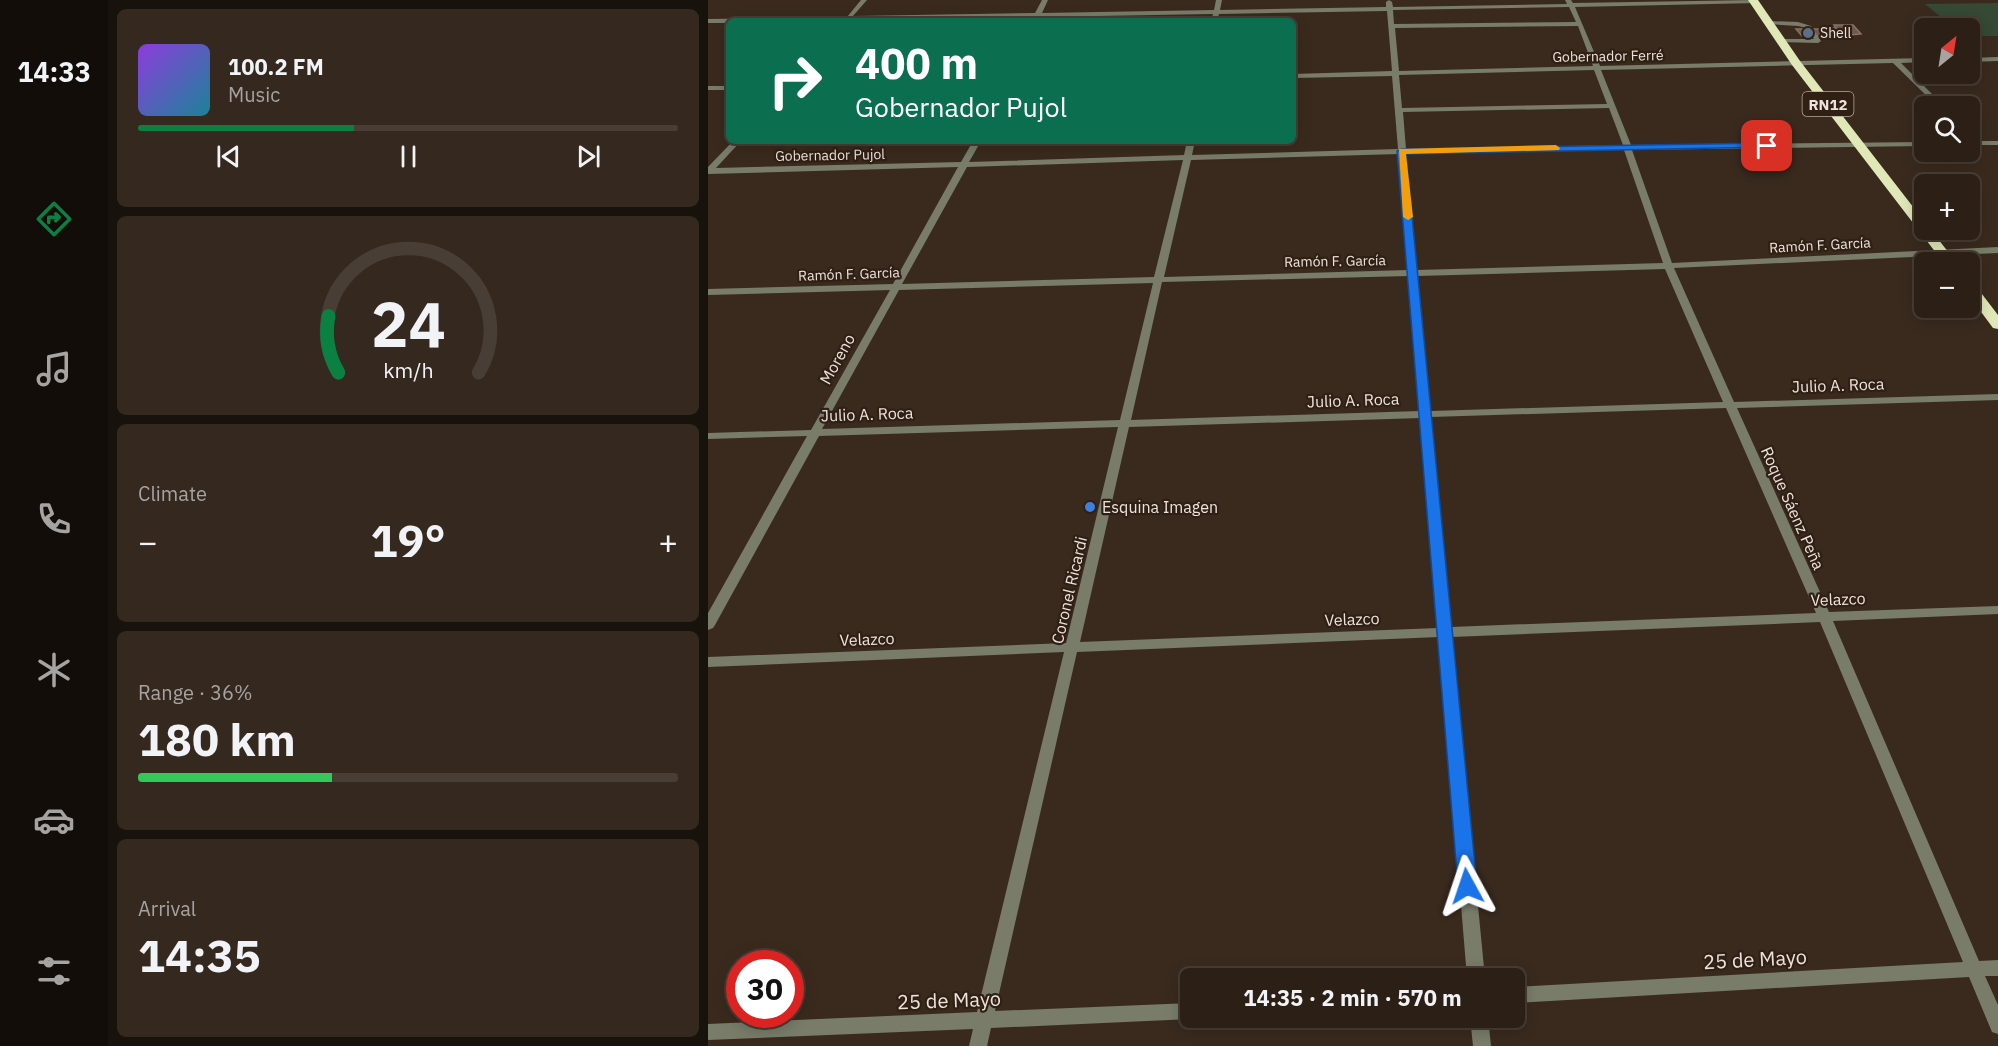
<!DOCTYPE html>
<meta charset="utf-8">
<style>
body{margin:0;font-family:"IBM Plex Sans",sans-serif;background:#34281f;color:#f1f3f6;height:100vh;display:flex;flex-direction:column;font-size:22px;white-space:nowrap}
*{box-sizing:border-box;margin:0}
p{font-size:20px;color:#a6a3a1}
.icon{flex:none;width:33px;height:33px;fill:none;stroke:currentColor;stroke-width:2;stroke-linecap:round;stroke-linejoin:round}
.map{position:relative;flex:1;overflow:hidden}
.sheet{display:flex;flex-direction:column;gap:9px;padding:9px;background:#18120c;width:600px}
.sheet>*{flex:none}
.hud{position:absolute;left:18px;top:18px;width:570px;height:126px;border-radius:9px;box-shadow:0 3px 15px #0003,0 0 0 2px #483e35;background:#0b6e4f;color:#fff;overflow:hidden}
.needle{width:39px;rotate:30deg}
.buttons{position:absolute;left:1206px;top:18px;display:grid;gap:12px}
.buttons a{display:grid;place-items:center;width:66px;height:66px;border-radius:9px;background:#2c2016;box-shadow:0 3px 15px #0003,0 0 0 2px #483e35;font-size:30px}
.speed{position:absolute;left:18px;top:950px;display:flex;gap:12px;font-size:30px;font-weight:700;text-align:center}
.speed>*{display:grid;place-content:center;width:78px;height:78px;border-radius:50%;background:#2c2016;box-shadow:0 3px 15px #0003,0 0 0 2px #483e35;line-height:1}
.speed .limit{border:9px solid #d22;background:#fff;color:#111}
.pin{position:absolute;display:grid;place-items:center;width:51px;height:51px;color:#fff;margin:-26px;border-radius:12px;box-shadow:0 3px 9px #0006}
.me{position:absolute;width:66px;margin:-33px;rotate:355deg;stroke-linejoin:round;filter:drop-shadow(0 0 4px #0008)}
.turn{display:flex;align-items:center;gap:21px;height:126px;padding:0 30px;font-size:27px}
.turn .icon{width:78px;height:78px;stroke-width:2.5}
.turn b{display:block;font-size:42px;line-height:51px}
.big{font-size:45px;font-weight:700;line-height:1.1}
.sheet .tile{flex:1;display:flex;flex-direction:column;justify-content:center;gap:9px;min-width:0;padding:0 21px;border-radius:9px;background:#34281f}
.sheet .dial{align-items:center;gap:0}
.dial svg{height:156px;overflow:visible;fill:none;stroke:#483e35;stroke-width:7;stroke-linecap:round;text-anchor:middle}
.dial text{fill:#f1f3f6;stroke:none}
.song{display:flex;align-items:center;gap:18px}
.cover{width:72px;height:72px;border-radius:9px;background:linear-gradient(135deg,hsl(270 70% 55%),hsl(190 70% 35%))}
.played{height:6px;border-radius:3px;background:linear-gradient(90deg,#0b8043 40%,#483e35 40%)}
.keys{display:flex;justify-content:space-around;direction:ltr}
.heat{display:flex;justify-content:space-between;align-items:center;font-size:33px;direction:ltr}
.charge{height:9px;border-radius:4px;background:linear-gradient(90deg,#34c759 36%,#483e35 0)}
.trip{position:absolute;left:472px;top:968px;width:345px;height:60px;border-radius:9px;background:#2c2016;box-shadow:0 3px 15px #0003,0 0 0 2px #483e35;font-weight:700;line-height:60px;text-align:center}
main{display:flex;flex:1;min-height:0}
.tabs{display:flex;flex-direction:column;width:108px;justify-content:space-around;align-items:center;background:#120d09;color:#a6a3a1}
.tabs .icon{width:42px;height:42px}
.tabs .on{color:#0b8043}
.tabs b{font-size:27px;color:#f1f3f6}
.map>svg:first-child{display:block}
</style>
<main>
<nav class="tabs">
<b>14:33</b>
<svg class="icon on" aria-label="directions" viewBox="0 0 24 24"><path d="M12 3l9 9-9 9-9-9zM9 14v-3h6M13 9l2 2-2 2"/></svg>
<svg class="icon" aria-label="music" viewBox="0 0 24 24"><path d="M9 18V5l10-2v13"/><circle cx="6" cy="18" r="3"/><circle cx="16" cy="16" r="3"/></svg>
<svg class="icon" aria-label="phone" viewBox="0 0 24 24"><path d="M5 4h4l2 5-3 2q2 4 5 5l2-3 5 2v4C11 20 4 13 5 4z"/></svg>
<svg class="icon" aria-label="climate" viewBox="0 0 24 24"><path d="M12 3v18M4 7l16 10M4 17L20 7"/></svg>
<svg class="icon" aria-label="car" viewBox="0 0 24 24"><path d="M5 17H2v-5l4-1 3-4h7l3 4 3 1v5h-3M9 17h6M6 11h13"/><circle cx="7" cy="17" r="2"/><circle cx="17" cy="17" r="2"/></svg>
<svg class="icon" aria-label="filters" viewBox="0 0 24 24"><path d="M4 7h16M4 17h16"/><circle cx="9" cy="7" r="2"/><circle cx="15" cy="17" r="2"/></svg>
</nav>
<section class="sheet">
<div class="tile">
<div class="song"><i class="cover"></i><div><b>100.2 FM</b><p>Music</p></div></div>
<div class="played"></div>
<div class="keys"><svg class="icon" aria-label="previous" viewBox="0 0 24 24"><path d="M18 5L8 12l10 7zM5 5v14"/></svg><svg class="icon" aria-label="pause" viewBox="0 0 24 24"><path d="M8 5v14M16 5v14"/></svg><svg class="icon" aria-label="next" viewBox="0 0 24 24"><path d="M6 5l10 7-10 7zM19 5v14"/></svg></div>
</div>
<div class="tile dial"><svg viewBox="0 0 100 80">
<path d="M14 69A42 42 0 1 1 86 69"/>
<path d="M14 69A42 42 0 0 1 9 40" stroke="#0b8043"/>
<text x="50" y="56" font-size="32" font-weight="700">24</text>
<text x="50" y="72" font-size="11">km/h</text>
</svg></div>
<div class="tile"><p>Climate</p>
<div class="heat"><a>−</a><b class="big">19°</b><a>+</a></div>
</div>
<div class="tile"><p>Range · 36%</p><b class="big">180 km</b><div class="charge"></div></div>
<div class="tile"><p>Arrival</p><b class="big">14:35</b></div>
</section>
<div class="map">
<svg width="1290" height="1046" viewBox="0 0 1290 1046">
<rect width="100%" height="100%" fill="#3a2a1e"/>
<path fill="#354934" d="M1290,3V36H1262V28H1246L1217,4Z"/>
<g fill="#6e5b4e" stroke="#867365" stroke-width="1.5">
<path d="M1126,25H1145L1153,34L1130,36L1123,28H1128Z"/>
<path d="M1088,29H1124L1131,36H1094Z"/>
</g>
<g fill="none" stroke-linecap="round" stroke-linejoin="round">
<path fill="#787c69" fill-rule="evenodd" d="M1061,21L1090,22L1103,26L1113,41L1110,43L1071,42V40L1073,39H1106L1099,28L1090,26L1059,24V22Z"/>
<g fill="#787c69" fill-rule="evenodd">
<path d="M153,0H159L145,16L327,13L334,0H340L334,13L506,10L508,0H514L512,10L678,7V2L681,0L684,2L685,7L859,4L857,0H863L865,3L1047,0L1049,3L867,7L892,66L1216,58V62L1193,63L1236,106H1229L1185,63L893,70L923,145L1216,142V146L924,150L964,263L1290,247V253L966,268L1026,402L1290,394V400L1029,408L1121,612L1290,606V614L1125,621L1271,961L1290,960V976H1277L1290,1005V1034L1284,1032L1261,977L807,1003V987L1255,962L1112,622L744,637L777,978H759L731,637L369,652L287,1011L483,1003V1017H488L483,1019L283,1028L279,1046H261L265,1029L0,1040V1024L269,1012L356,652L0,667V657L358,643L410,427L111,436L7,625L5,628L0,630V613L99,436L0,439V433L103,430L182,290L0,295V289L185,284L250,167L0,174V167L25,141H33L8,168L253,162L265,141H273L261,162L476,155L479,141H487L484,155L690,149L684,76L585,78V74L684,71L679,11L511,14L509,21H503L505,14L332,17L329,21H325V17L142,21H21V23H0V19L139,17ZM861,7L868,22L686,24L685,10ZM870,26L885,66L691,71L687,28ZM886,70L899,104L694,108L691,75ZM901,108L915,145L698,149L695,112ZM916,150L955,263L709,270L698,153ZM691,154L700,270L456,277L483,160ZM475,160L446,277L194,284L259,167ZM957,269L1015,402L723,411L710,276ZM701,276L712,411L423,420L454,282ZM445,283L412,420L114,429L191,290ZM1018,408L1108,613L743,627L723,417ZM713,418L730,628L372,642L421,427Z"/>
<path d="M1290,57V61L1262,62V58Z"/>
<rect x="0" y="86" width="21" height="4"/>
<rect x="1262" y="141" width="28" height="4"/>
<path d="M762,1017H780L783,1046H765Z"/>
</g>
<g fill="#e1e8b8" fill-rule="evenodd">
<path d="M1040,0H1050L1092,61L1216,221V230H1223L1248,262H1235L1084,65Z"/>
<path d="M1262,284L1267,285L1290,315V329L1285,328L1262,297Z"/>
</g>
</g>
<path fill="#1a73e8" stroke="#114b97" stroke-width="1.5" d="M1059,143L1062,144V147L698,154L769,886L766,891L759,893L753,891L750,886L689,151L694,149Z"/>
<path fill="#f59e0b" d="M848,145L852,148L851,150L698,154L705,217L700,220L695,217L691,149Z"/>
<circle fill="#5c6f8a" stroke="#302014" stroke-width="2" cx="1100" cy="33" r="6"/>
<circle fill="#3f7fe0" stroke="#302014" stroke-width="2" cx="382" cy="507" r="6"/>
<g text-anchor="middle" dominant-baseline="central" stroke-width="4.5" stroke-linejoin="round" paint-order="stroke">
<g font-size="14" fill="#eee3db" stroke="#302014" text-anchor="start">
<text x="1112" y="33">Shell</text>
</g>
<g font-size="14" fill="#eee3db" stroke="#302014">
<text transform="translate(900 56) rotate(-1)">Gobernador Ferré</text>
<text transform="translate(122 155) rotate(-1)">Gobernador Pujol</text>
<text transform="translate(1112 245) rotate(-3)">Ramón F. García</text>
<text transform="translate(627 261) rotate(-1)">Ramón F. García</text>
<text transform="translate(141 274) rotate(-2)">Ramón F. García</text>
</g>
<rect fill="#302014" stroke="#b5a89f" stroke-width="1.5" x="1094.5" y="92" width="51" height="24" rx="4.5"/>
<g font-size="15" font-weight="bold" fill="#eee3db">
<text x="1120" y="104">RN12</text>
</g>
<g font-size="16" fill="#eee3db" stroke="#302014">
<text transform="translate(129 359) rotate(-61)">Moreno</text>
<text transform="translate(1130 385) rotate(-2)">Julio A. Roca</text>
<text transform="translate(645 400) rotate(-2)">Julio A. Roca</text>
<text transform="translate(159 414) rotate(-2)">Julio A. Roca</text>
<text transform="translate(1085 508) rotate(66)">Roque Sáenz Peña</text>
<text transform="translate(361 590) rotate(-77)">Coronel Ricardi</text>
<text transform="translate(1130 599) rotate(-2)">Velazco</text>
<text transform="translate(644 619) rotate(-2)">Velazco</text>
<text transform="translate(159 639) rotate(-2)">Velazco</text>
</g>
<g font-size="16" fill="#eee3db" stroke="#302014" text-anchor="start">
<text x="394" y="507">Esquina Imagen</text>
</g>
<g font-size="20" fill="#eee3db" stroke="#302014">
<text transform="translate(1047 959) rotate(-3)">25 de Mayo</text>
<text transform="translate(241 1000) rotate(-2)">25 de Mayo</text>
</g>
</g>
</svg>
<div class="buttons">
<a><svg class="needle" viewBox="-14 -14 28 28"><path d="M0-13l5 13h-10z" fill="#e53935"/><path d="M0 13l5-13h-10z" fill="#a6a3a1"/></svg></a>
<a><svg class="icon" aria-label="search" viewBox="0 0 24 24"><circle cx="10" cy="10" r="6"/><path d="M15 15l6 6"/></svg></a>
<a>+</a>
<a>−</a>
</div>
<div class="speed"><div class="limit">30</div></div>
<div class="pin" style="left:1059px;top:146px;background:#d93025"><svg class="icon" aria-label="arrive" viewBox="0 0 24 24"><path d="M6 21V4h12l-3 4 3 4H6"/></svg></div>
<svg class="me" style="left:759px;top:886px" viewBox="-20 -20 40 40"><path d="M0-17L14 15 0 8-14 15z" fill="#1a73e8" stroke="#fff" stroke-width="4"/></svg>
<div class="trip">14:35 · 2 min · 570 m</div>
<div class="hud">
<div class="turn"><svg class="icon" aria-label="right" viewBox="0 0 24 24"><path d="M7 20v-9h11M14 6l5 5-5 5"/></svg><div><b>400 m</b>Gobernador Pujol</div></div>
</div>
</div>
</main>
